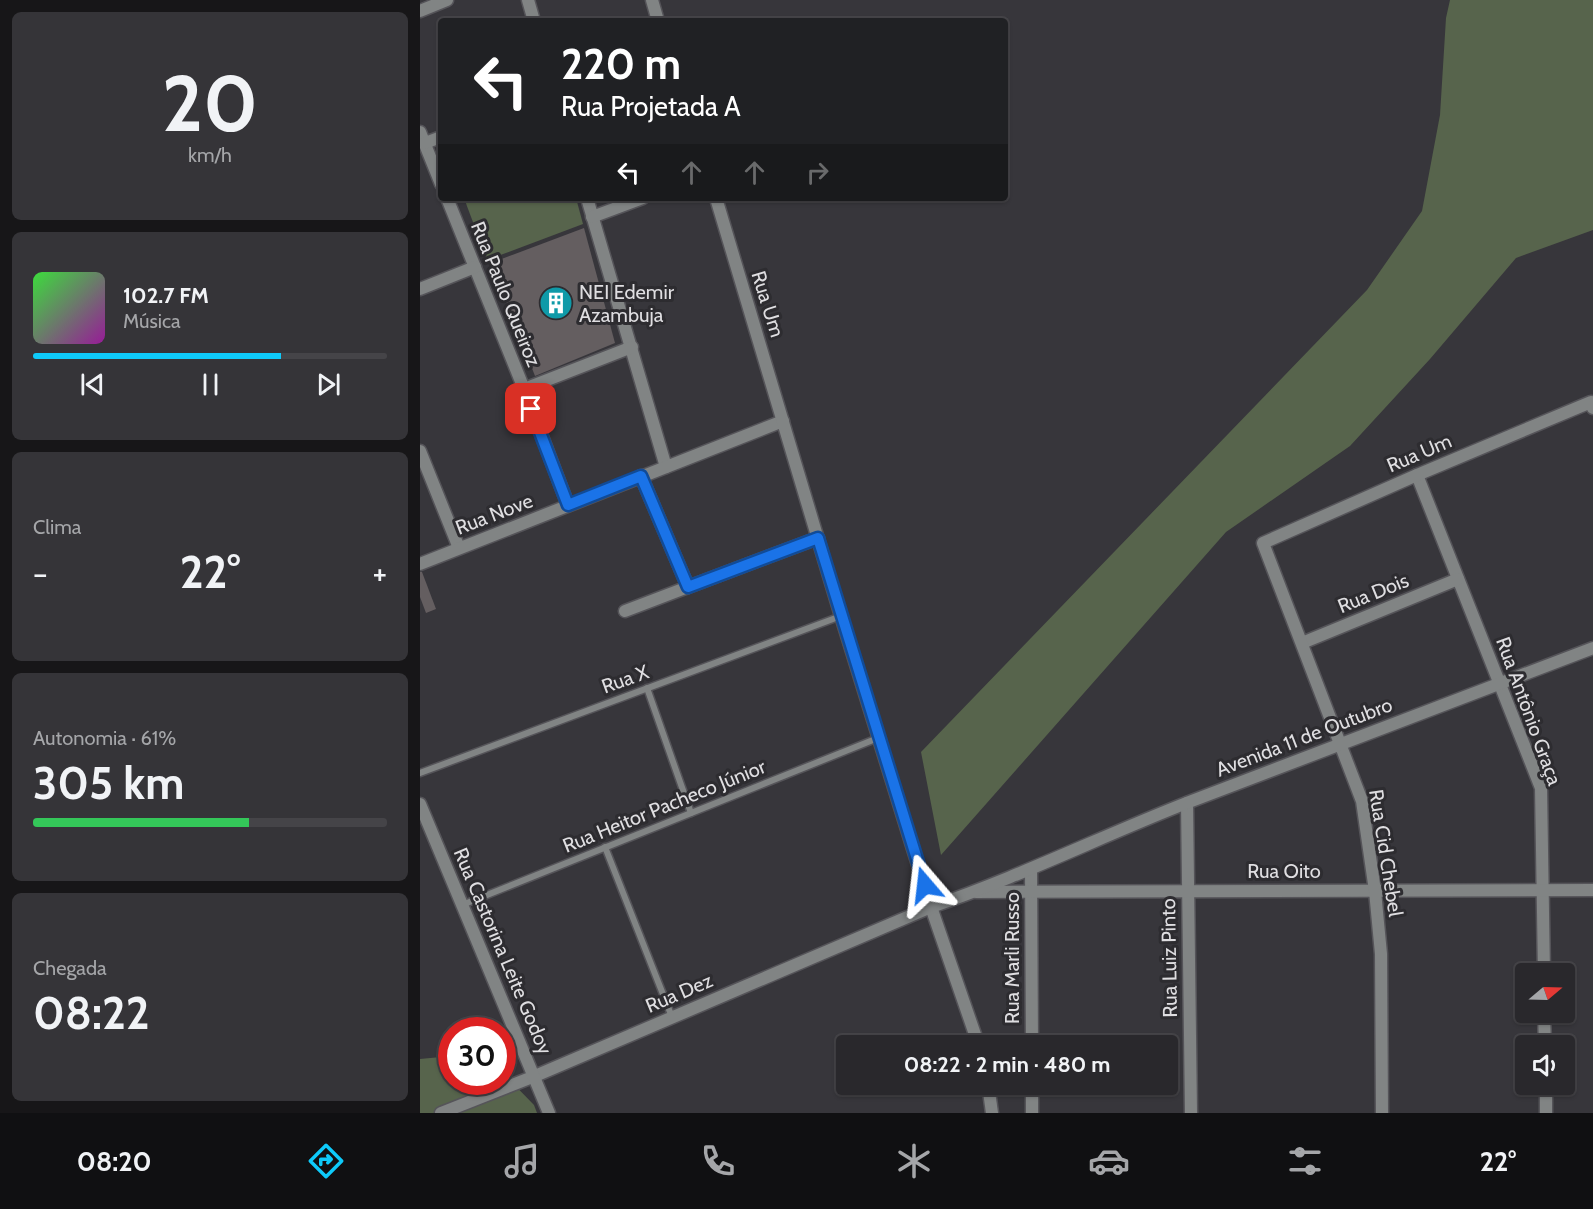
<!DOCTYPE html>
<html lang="pt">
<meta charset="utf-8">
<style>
body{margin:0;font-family:Cabin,sans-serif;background:#353438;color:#f1f3f6;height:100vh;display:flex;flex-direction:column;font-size:22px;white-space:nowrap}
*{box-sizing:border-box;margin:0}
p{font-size:20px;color:#a5a6a9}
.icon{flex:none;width:33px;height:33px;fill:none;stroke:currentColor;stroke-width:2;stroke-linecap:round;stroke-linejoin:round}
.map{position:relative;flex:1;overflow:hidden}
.panel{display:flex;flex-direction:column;gap:12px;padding:12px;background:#171618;width:420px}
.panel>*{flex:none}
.banner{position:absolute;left:18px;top:18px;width:570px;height:183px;border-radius:6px;box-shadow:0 2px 4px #0004,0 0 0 2px #454448;background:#202124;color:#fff;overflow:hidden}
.needle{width:39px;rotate:71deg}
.buttons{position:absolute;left:1095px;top:963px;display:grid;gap:12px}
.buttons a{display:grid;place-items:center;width:60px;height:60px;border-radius:6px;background:#29282c;box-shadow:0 2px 4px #0004,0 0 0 2px #454448;font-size:30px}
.speed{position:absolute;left:18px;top:1017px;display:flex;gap:12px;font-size:30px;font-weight:700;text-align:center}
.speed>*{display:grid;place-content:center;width:78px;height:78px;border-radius:50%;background:#29282c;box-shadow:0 2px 4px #0004,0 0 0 2px #454448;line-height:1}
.speed .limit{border:9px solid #d22;background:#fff;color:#111}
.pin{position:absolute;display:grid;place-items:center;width:51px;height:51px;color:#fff;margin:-26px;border-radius:12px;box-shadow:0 3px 9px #0006}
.me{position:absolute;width:66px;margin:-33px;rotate:343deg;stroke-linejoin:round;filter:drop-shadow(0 0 4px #0008)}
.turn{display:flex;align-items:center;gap:21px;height:126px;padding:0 24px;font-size:27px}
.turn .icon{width:78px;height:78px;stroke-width:2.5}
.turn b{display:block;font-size:42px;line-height:51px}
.lanes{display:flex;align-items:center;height:57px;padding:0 24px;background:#0003;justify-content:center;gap:30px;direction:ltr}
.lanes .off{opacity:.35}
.big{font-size:45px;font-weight:700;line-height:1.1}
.panel .card{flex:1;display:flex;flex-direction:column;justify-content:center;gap:9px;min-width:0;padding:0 21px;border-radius:9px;background:#353438}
.panel .dial{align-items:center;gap:0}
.dial b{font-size:78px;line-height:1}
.song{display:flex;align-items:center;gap:18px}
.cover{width:72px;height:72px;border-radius:9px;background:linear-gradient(135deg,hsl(120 70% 55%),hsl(300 70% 35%))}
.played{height:6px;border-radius:3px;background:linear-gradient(90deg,#0ecafa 70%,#454448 70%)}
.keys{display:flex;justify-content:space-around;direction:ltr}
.heat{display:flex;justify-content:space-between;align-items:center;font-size:33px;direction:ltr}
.charge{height:9px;border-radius:4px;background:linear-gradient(90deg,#34c759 61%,#454448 0)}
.trip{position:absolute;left:416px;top:1035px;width:342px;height:60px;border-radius:6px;background:#29282c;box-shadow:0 2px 4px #0004,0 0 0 2px #454448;font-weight:700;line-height:60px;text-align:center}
.menu{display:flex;height:96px;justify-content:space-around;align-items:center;background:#101012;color:#a5a6a9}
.menu .icon{width:42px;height:42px}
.menu .on{color:#0ecafa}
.menu b{font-size:27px;color:#f1f3f6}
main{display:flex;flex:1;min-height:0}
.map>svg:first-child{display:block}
</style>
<main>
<section class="panel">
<div class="card dial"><b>20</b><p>km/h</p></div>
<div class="card">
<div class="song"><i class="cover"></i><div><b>102.7 FM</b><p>Música</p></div></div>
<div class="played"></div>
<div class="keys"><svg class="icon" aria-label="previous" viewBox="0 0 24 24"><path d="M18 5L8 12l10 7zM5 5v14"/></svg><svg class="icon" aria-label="pause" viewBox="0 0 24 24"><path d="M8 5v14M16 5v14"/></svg><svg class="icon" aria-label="next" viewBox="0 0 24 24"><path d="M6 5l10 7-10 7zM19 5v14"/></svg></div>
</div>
<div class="card"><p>Clima</p>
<div class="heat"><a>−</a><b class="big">22°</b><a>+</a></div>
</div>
<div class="card"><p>Autonomia · 61%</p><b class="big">305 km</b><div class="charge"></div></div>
<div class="card"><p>Chegada</p><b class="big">08:22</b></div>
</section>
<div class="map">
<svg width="1173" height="1113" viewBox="0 0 1173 1113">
<rect width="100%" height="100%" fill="#37363b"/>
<g fill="#57644c">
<path d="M1030,0H1173V230L1096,258L1010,359L930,446L806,532L521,855L501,752L947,290L1002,211L1020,115L1026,18Z"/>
<path d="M44,198H156L163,224L67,260Z"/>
<path d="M31,1056L32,1082H82L83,1073L114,1105L117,1113H0V1059Z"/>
</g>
<g fill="#645e60">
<path d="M164,228L195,343L115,376L71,263Z"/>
<path d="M0,572H2L16,609L6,613L0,597Z"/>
</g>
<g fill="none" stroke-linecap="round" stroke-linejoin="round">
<g stroke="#555459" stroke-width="9">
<g id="service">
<path d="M227,688L271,813"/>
<path d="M0,773L421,616"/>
<path d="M185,847L252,1017"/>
<path d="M42,905L458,738"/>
</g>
</g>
<g stroke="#555459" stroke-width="15">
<g id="minor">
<path d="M108,0L114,21"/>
<path d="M232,0L238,21"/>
<path d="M0,11L27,0"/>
<path d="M0,132L21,184"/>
<path d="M5,143L21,137"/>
<path d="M27,198L104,389L148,505"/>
<path d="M167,198L246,467"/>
<path d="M172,217L223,198"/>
<path d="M0,289L55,267"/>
<path d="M104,389L212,347"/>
<path d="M0,451L39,548"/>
<path d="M997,475L1121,788L1124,974"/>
<path d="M221,476L268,587L398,538"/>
<path d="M0,564L363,421"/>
<path d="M205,611L268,587"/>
<path d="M882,643L1038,579"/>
<path d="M767,803L771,1113"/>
<path d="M611,869L612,1046"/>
<path d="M556,892L1173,890"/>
<path d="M1124,1012L1125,1046"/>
<path d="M612,1084V1113"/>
<path d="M1126,1084V1113"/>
<path d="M21,1113L115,1076L511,907L421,616L296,198"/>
<path d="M962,1113L961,954L955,891L942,801L843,543L997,475L1171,402L1173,408"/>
</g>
</g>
<g stroke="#555459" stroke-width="15">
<g id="tertiary">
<path d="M0,804L129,1113"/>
<path d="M559,1046L511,907C599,877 682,836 769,802C903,750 1038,699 1173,648"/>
<path d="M568,1084L572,1113"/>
</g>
</g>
<use href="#service" stroke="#818484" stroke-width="6"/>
<use href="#minor" stroke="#818484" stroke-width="12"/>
<use href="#tertiary" stroke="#818484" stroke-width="12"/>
</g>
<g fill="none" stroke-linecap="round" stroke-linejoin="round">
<g stroke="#114b97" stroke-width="15">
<path id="route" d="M111,409L148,505L221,476L268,587L398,538L505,885"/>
</g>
<use href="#route" stroke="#1a73e8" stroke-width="10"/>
</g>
<defs>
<g id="building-disc" transform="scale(1.725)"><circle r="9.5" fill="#0f9aa8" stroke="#2d2c30"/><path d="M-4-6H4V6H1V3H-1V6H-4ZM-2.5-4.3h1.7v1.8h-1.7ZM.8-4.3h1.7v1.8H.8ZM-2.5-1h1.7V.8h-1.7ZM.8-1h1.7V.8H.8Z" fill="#fff"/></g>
</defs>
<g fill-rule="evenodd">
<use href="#building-disc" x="136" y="303"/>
</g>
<g text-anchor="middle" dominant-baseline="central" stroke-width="6" stroke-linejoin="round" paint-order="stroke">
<g font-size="20" fill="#dfdee1" stroke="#2d2c30" text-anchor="start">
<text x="159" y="292">NEI Edemir<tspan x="159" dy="23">Azambuja</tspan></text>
</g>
<g font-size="20" fill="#dfdee1" stroke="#2d2c30">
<text transform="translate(86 294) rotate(68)">Rua Paulo Queiroz</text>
<text transform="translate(348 304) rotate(73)">Rua Um</text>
<text transform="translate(999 453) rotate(-23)">Rua Um</text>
<text transform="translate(74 514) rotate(-21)">Rua Nove</text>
<text transform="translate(953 593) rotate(-22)">Rua Dois</text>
<text transform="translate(205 679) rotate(-20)">Rua X</text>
<text transform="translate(1109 711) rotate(70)">Rua Antônio Graça</text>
<text transform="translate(884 737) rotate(-21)">Avenida 11 de Outubro</text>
<text transform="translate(244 806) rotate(-22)">Rua Heitor Pacheco Júnior</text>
<text transform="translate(966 853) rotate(81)">Rua Cid Chebel</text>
<text x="864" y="871">Rua Oito</text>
<text transform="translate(83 951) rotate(67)">Rua Castorina Leite Godoy</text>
<text transform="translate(592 958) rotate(-90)">Rua Marli Russo</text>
<text transform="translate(749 958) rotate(-91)">Rua Luiz Pinto</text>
<text transform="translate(259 993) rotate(-23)">Rua Dez</text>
</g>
</g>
</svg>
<div class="buttons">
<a><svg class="needle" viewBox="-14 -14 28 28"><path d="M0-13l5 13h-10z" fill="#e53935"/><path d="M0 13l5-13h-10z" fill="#a5a6a9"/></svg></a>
<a><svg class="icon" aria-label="sound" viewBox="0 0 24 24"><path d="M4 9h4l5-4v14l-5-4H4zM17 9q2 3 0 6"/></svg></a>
</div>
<div class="speed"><div class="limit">30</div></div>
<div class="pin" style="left:111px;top:409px;background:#d93025"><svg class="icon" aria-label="arrive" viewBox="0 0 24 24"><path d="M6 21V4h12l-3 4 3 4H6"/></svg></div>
<svg class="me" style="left:505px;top:885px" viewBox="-20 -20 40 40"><path d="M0-17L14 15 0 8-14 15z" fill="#1a73e8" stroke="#fff" stroke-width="4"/></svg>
<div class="trip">08:22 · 2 min · 480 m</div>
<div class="banner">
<div class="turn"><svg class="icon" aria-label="left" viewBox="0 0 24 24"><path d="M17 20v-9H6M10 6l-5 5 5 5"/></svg><div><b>220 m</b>Rua Projetada A</div></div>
<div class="lanes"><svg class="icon" aria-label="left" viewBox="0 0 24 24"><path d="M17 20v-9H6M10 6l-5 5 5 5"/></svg><svg class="icon off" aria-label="ahead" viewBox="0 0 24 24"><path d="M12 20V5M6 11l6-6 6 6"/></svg><svg class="icon off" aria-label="ahead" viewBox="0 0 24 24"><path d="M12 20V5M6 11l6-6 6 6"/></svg><svg class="icon off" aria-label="right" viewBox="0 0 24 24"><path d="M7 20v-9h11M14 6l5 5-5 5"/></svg></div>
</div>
</div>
</main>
<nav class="menu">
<b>08:20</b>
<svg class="icon on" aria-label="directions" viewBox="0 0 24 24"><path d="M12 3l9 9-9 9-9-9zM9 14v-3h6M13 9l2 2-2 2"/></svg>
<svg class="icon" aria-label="music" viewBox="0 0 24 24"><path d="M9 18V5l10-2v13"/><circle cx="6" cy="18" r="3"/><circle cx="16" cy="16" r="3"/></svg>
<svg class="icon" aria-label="phone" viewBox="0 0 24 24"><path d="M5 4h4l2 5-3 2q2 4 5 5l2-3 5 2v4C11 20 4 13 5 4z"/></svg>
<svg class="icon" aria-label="climate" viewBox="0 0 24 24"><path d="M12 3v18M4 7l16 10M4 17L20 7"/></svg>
<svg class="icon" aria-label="car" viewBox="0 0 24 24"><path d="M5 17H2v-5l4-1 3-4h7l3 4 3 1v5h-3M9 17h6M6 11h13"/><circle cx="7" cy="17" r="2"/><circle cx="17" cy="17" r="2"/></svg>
<svg class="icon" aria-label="filters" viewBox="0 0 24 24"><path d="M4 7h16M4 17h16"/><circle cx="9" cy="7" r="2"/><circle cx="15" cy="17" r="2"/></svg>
<b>22°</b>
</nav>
